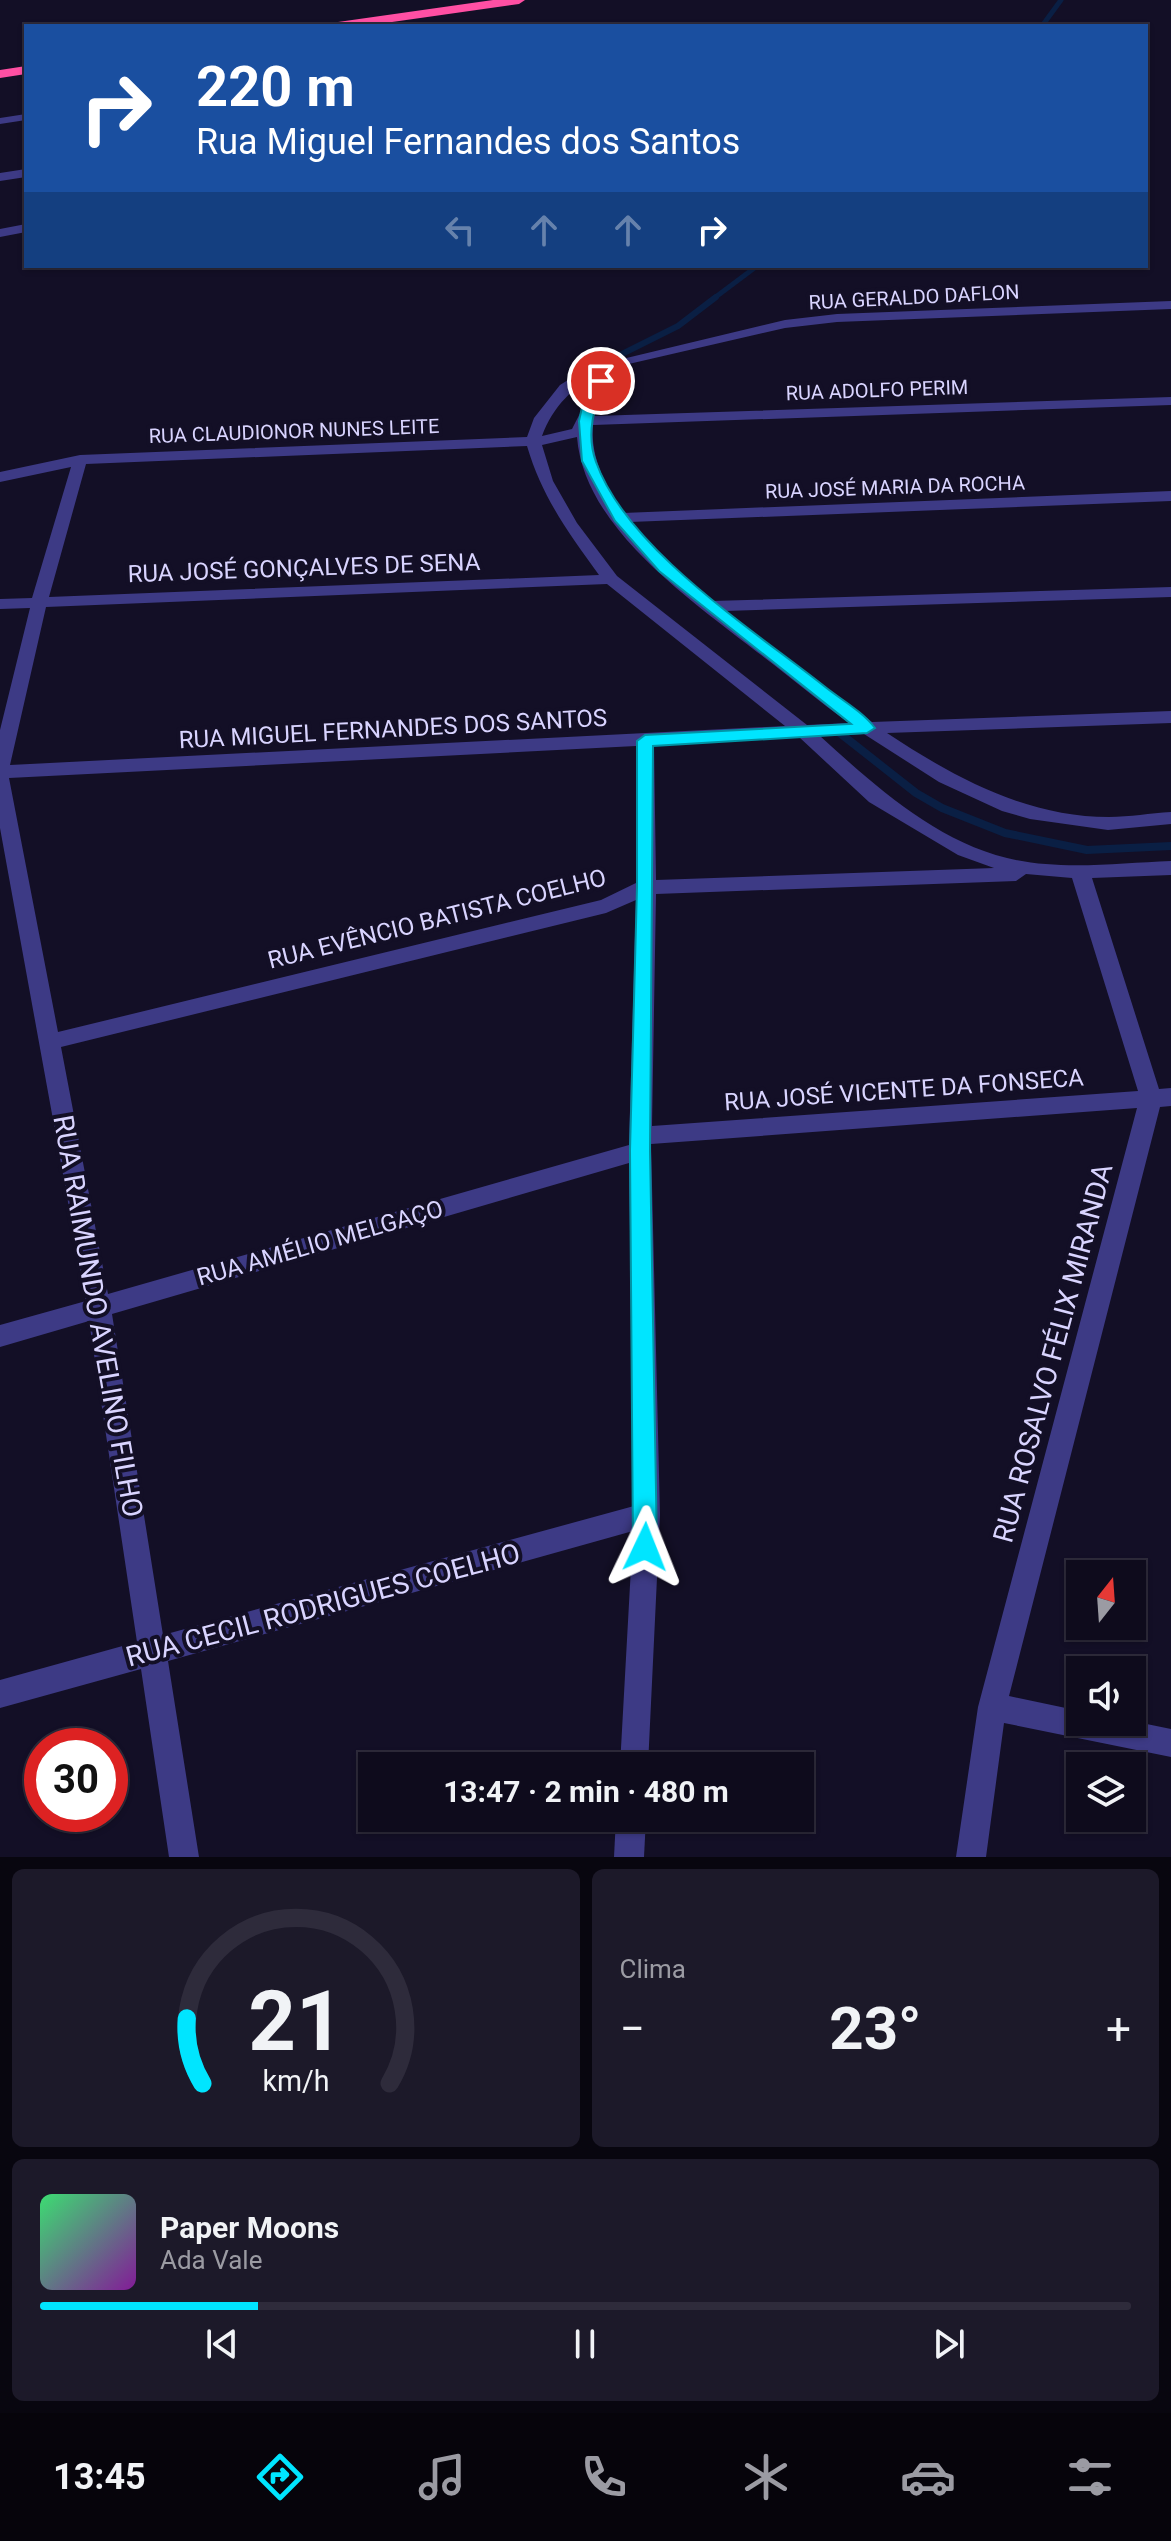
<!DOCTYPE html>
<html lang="pt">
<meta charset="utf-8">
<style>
body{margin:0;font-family:Roboto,sans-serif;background:#1c1929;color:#f1f3f6;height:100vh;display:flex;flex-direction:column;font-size:30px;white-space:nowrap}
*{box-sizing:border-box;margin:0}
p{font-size:26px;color:#9b9ba3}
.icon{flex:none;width:44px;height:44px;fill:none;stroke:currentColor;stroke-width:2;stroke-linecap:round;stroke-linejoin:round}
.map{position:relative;height:1857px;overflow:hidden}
.details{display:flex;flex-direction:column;gap:12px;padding:12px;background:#08060f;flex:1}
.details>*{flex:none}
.top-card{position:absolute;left:24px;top:24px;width:1124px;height:244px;border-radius:0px;box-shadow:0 2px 6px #0004,0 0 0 2px #2e2b3b;background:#1a4fa0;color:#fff;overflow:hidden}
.needle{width:52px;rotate:17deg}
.buttons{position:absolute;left:1066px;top:1560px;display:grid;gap:16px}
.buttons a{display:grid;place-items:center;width:80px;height:80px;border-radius:0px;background:#0e0b1c;box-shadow:0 2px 6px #0004,0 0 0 2px #2e2b3b;font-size:40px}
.speed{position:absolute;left:24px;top:1728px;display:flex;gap:16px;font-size:40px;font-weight:700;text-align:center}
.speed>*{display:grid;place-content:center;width:104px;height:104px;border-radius:50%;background:#0e0b1c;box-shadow:0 2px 6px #0004,0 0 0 2px #2e2b3b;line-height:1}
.speed .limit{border:12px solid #d22;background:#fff;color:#111}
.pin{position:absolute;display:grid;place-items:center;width:68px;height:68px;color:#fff;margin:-34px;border:4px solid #fff;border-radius:50%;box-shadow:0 2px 8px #0007}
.me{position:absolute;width:88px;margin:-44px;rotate:2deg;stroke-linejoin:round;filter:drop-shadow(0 0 6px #0008)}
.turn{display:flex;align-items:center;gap:28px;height:168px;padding:0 40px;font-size:36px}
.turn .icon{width:104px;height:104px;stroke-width:2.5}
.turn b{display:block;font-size:56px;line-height:68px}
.lanes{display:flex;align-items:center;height:76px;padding:0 40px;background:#0003;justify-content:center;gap:40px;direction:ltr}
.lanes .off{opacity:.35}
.big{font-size:60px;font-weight:700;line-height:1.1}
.details .widget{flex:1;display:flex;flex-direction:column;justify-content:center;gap:12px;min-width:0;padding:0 28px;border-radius:12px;background:#1c1929}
.details .dial{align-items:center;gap:0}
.dial svg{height:208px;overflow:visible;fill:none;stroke:#2e2b3b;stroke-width:7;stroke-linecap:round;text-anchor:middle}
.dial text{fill:#f1f3f6;stroke:none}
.song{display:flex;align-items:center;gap:24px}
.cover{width:96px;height:96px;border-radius:12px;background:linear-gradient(135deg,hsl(140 70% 55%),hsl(290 70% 35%))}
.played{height:8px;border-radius:4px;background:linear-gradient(90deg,#00e5ff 20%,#2e2b3b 20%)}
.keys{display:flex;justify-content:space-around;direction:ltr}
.heat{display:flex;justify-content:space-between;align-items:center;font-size:44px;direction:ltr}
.details .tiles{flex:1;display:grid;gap:12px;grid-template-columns:1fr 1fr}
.widget:last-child{grid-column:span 2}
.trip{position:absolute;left:358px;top:1752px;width:456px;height:80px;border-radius:0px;background:#0e0b1c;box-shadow:0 2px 6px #0004,0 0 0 2px #2e2b3b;font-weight:700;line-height:80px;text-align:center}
.menu{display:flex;height:128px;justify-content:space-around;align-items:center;background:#06040b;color:#9b9ba3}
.menu .icon{width:56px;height:56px}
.menu .current{color:#00e5ff}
.menu b{font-size:36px;color:#f1f3f6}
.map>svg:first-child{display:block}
</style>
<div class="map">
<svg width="1171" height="1857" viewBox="0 0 1171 1857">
<rect width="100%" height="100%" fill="#130f26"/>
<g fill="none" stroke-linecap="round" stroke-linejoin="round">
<g stroke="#0a1f44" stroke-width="5">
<path d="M1042,26L1061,0"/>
<path d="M713,299L757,266"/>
</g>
<path stroke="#0a1f44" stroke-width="6" d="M618,356L678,326L716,297"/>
<path stroke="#0a1f44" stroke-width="8" d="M836,730L916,793L942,808L1005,833L1087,850L1171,846"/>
<g fill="#3d3a85" fill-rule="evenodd">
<path d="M26,114V120L0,124V118Z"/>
<path d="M26,169V177L0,181V173Z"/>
<path d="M26,224V232L0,237V229Z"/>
<path d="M1171,301V309L837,322L785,328L620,366L600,398L594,416L1171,397V405L593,425C590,458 606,486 623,513L1171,491V501L630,522L670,565L713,601L1171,587V597L725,611L872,722L1171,711V723L887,733C955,778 1027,817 1109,817C1130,817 1150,813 1171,812V824L1108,830L1030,819L1002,811L939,782L864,734L820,736C874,785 934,840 1007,858C1059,871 1118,863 1171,861V875L1092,878L1159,1089L1171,1088V1106L1160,1107L1009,1696L1080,1711V1722L1132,1721L1171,1729V1757L1004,1723L986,1857H956L978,1707L1137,1108L651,1144L660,1515L648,1766H620L633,1531L168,1661L199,1857H169L141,1669L0,1708V1680L137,1642L89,1321L0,1347V1325L86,1301L0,828V730L30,608L0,609V599L32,598L71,467L0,482V472L80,455L527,437L534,418L560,385L589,367L785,320L837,314ZM601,372L572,429L542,436C553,406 573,387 601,372ZM577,437C584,528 691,600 757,652C788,675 817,700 849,723L807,725L617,576L577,523L553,481L542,445ZM527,446C542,497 568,532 599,575L49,597L86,464ZM607,584L785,726L10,765L46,607ZM799,737L869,802L958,855L994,868L656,880L654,745ZM636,746V883L601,900L58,1032L9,778ZM1026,874L1072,878L1138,1091L652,1126L656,894L1016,881ZM636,900L629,1145L108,1294L61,1047L606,913ZM629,1163L634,1506L163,1635L112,1314Z"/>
<path d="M616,1818H646L644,1857H614Z"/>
</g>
<g fill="#ff4fa3" fill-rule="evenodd">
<path d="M493,0H525L519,4L364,26H332L338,22Z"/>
<path d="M26,66V74L0,78V70Z"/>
</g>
</g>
<path fill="#00e5ff" stroke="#0095a6" stroke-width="2" d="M597,378L608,381C593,404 586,435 596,462C627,549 752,629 824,686C840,699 862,711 875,728L867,733L653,746L650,1151L657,1547L654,1555L645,1558L636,1555L633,1547L630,1151L637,887V741L645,735L851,724L659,571L615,521L582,461L579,421L584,398Z"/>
<g text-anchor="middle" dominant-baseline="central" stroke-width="8" stroke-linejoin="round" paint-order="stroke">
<g font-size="20" fill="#d9d4ff" stroke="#130f26">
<text transform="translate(914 297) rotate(-3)">RUA GERALDO DAFLON</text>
<text transform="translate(877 390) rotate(-2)">RUA ADOLFO PERIM</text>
<text transform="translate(294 431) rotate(-2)">RUA CLAUDIONOR NUNES LEITE</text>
<text transform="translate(895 487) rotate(-2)">RUA JOSÉ MARIA DA ROCHA</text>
</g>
<g font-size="24" fill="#d9d4ff" stroke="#130f26">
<text transform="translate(304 568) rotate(-2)">RUA JOSÉ GONÇALVES DE SENA</text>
<text transform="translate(393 729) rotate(-3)">RUA MIGUEL FERNANDES DOS SANTOS</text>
<text transform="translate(437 919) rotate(-14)">RUA EVÊNCIO BATISTA COELHO</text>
<text transform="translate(904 1090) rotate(-4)">RUA JOSÉ VICENTE DA FONSECA</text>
<text transform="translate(320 1243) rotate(-16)">RUA AMÉLIO MELGAÇO</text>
</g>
<g font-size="28" fill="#d9d4ff" stroke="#130f26">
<text transform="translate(98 1316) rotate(80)">RUA RAIMUNDO AVELINO FILHO</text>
<text transform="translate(1053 1353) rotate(-75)">RUA ROSALVO FÉLIX MIRANDA</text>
<text transform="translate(323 1605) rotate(-15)">RUA CECIL RODRIGUES COELHO</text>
</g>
</g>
</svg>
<div class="buttons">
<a><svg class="needle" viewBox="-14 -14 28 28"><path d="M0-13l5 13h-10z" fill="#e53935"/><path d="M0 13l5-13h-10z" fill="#9b9ba3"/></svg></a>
<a><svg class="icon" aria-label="sound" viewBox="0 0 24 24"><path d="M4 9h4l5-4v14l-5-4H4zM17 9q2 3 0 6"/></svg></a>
<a><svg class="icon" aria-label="layers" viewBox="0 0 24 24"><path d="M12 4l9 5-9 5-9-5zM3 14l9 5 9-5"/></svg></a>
</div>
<div class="speed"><div class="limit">30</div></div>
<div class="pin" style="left:601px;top:381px;background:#d93025"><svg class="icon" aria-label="arrive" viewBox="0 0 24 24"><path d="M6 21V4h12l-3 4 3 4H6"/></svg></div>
<svg class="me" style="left:645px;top:1547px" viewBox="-20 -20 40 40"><path d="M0-17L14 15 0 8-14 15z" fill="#00e5ff" stroke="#fff" stroke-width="4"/></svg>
<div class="trip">13:47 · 2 min · 480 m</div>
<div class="top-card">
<div class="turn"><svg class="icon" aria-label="right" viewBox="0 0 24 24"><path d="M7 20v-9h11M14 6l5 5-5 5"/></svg><div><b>220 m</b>Rua Miguel Fernandes dos Santos</div></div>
<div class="lanes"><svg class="icon off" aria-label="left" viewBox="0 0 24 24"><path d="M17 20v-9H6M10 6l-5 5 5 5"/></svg><svg class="icon off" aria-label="ahead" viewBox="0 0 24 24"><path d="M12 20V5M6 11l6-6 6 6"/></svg><svg class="icon off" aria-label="ahead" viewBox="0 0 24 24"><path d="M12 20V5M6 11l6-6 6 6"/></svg><svg class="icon" aria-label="right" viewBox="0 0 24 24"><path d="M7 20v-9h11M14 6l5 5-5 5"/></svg></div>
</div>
</div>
<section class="details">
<div class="tiles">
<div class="widget dial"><svg viewBox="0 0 100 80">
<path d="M14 69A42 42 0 1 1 86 69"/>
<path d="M14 69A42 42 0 0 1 8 44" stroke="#00e5ff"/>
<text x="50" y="56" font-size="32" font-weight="700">21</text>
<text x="50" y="72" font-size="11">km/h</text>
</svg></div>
<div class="widget"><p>Clima</p>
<div class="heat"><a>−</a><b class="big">23°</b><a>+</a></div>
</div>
<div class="widget">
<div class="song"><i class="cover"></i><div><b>Paper Moons</b><p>Ada Vale</p></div></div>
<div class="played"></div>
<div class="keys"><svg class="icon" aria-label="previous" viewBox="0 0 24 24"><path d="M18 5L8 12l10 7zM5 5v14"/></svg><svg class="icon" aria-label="pause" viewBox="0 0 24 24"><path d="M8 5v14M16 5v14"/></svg><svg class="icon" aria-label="next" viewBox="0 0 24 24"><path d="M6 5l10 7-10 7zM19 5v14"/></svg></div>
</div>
</div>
</section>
<nav class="menu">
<b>13:45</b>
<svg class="icon current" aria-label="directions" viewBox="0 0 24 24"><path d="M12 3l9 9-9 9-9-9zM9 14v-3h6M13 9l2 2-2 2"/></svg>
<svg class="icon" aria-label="music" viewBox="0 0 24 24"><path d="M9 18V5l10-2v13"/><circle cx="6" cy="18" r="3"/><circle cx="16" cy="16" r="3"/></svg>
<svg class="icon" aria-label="phone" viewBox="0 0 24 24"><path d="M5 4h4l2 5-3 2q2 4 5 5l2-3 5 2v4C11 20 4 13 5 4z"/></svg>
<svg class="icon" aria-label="climate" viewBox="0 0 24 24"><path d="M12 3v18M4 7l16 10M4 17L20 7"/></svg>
<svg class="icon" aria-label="car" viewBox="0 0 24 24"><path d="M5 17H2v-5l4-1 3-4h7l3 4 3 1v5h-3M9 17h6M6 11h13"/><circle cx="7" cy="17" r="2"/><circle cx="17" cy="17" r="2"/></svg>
<svg class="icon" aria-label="filters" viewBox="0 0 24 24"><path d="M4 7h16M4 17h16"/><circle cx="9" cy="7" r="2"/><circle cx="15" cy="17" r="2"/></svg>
</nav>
